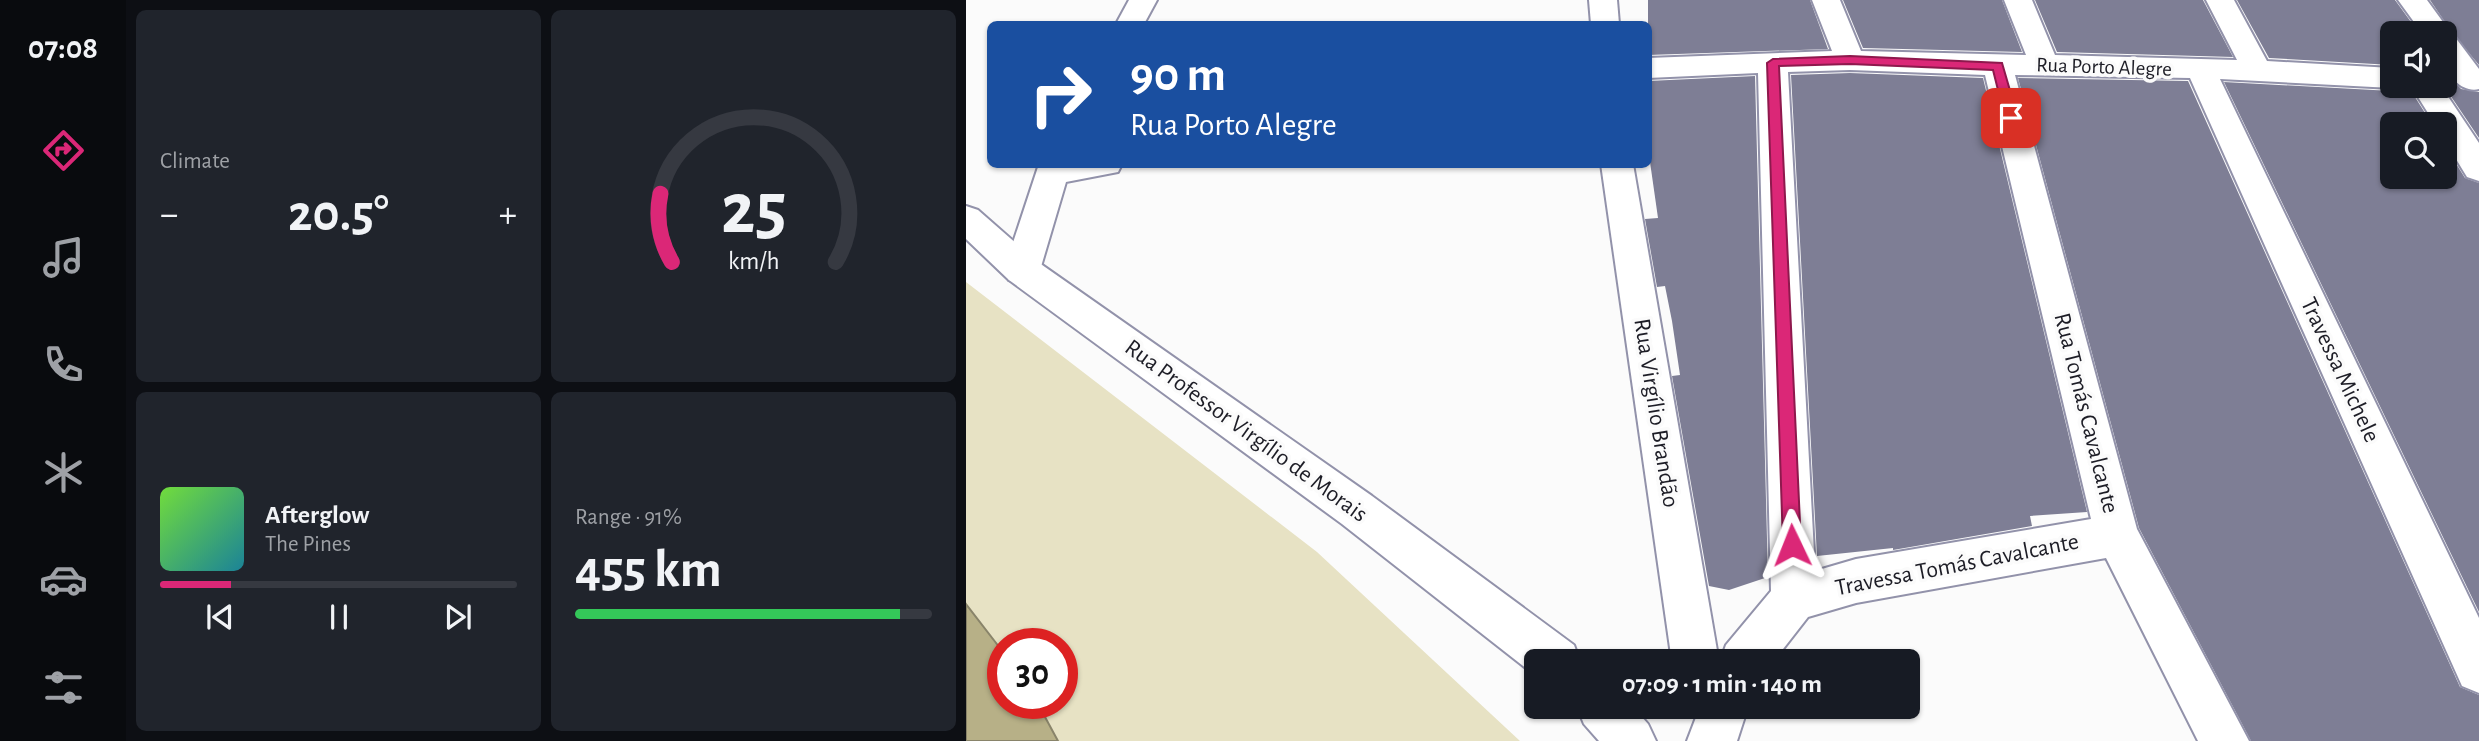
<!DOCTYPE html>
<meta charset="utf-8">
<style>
body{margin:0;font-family:"Alegreya Sans",sans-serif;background:#20242c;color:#f1f3f6;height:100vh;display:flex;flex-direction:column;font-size:26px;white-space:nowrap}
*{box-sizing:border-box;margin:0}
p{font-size:23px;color:#9ea1a6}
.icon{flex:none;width:38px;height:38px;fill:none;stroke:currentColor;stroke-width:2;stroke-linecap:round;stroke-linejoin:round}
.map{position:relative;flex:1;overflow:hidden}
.panel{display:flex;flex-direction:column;gap:10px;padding:10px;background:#0d0f14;width:840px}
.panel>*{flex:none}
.top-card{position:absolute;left:21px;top:21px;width:665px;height:147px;border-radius:10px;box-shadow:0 2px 5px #0004;background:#1a4fa0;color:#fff;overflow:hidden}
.buttons{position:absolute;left:1414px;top:21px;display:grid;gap:14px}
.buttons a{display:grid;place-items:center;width:77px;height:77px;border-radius:10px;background:#171b24;box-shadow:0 2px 5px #0004;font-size:35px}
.speed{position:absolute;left:21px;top:628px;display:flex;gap:14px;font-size:35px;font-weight:700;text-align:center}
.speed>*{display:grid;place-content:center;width:91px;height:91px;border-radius:50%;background:#171b24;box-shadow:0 2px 5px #0004;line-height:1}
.speed .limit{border:10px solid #d22;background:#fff;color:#111}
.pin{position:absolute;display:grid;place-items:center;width:60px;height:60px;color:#fff;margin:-30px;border-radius:14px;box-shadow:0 4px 10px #0006}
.me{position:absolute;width:77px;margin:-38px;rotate:358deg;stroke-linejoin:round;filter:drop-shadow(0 0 5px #0008)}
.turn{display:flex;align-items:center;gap:24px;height:147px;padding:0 28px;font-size:32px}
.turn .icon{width:91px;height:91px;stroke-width:2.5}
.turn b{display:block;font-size:49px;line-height:60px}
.big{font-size:52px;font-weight:700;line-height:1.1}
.panel .widget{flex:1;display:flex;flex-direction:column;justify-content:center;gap:10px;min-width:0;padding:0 24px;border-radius:10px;background:#20242c}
.panel .dial{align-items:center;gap:0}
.dial svg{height:182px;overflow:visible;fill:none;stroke:#363941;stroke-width:7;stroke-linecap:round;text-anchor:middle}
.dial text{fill:#f1f3f6;stroke:none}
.song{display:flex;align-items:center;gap:21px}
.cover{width:84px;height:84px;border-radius:10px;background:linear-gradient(135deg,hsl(100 70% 55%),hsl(190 70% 35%))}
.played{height:7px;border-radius:4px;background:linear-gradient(90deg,#db2777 20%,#363941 20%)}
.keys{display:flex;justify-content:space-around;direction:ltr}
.heat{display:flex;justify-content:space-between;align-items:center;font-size:38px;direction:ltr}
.charge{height:10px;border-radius:5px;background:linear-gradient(90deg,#34c759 91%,#363941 0)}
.panel .tiles{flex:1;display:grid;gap:10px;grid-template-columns:repeat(2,1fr)}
.trip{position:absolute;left:558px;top:649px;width:396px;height:70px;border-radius:10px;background:#171b24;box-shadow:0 2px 5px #0004;font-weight:700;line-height:70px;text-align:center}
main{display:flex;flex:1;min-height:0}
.tabs{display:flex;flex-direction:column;width:126px;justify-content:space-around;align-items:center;background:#090b0e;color:#9ea1a6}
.tabs .icon{width:49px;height:49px}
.tabs .current{color:#db2777}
.tabs b{font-size:32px;color:#f1f3f6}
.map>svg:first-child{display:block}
</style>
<main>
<nav class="tabs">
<b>07:08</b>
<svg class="icon current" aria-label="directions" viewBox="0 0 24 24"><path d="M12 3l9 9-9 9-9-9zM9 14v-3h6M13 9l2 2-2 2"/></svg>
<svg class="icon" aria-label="music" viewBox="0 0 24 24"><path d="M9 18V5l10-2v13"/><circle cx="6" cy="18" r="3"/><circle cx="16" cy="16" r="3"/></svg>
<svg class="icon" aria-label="phone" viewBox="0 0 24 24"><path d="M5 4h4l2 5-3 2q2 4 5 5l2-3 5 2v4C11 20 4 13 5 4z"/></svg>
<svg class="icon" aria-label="climate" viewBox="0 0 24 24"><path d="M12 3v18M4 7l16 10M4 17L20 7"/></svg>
<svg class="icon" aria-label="car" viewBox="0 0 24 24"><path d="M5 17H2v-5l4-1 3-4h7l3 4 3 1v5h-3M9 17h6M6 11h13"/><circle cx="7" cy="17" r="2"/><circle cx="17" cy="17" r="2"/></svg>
<svg class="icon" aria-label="filters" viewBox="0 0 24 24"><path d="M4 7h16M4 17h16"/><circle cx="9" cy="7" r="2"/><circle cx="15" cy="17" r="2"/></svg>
</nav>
<section class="panel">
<div class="tiles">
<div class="widget"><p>Climate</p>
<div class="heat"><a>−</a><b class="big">20.5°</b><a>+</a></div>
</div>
<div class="widget dial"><svg viewBox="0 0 100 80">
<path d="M14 69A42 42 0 1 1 86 69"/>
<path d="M14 69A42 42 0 0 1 9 39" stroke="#db2777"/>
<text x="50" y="56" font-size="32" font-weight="700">25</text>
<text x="50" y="72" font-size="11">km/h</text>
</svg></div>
<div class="widget">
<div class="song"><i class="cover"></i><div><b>Afterglow</b><p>The Pines</p></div></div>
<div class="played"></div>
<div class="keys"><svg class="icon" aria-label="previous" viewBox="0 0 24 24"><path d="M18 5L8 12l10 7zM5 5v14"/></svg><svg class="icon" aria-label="pause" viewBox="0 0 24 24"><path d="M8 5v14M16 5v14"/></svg><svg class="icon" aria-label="next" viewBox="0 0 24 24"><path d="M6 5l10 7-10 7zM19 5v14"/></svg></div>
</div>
<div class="widget"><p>Range · 91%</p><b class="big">455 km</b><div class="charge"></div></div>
</div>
</section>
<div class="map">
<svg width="1513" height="741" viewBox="0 0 1513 741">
<rect width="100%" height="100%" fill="#fbfbfb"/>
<path fill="#e7e2c4" d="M0,282L351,552L554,741H92L72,704H96V644H37V652L0,604Z"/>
<path fill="#b7b087" stroke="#89846a" stroke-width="2" d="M0,604L37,652V704H72L92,741H0Z"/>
<g fill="#7e7e95">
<path d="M682,0H844L862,49L682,55Z"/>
<path d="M877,0H1036L1056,52L897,48Z"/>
<path d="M1069,0H1237L1267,57L1091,52Z"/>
<path d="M1271,0H1429L1453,33H1426V65L1303,58Z"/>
<path d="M1464,0H1513V65L1487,34Z"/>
<path d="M1479,71L1495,89L1513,92V138L1478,86Z"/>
<path d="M884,73L1017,78L1121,512L1064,516L1066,526L927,550V548L851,556L825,75Z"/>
<path d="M789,76L802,577L763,590L743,586L706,376L714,375L706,321L699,286L691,287L679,219L692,218L682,148V81Z"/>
<path d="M1052,78L1222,81L1494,687L1513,695V741H1285L1173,528Z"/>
<path d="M1258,82L1426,91L1442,86L1466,124H1426V177H1479V146L1499,178L1513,183V612Z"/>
</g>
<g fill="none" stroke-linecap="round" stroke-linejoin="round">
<g stroke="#9292aa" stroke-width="4">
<g id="street">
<path d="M163,0H191L178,24H150Z"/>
<path d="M623,0H651L653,24H625Z"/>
<path d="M846,0H874L895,51L1060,55L1038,0H1066L1089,55L1271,60L1240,0H1268L1301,61L1426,68V86H1434L1426,88L1254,79L1513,618V693L1496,686L1224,78L1049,75L1171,529L1283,741H1232L1140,558L890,603L842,617L807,662H754L760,645L805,591L792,73L682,78V58L866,51ZM884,70L1019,75L1125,519L890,559L849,571L822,72Z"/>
<path d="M1432,0H1461L1485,33L1483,36L1489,37L1513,69V89C1498,93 1482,78 1479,63C1477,55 1479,42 1479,33H1456Z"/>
<path d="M1445,86H1475L1513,143V181L1501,177L1479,141V124H1469Z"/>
<path d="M73,164H156L152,172L100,182L74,270L69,280L56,284L43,280L38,270Z"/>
<path d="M635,164H667L753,662H706Z"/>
<path d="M734,707H782L771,741H721Z"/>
</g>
</g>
<g stroke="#9292aa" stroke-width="4">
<g id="secondary">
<path d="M0,206L12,210L69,260L406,496L608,645L614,662H570V676L376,524L43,280L0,239Z"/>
<path d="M611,707H667L682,724L690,741H633L618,724Z"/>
</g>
</g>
<use href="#street" fill="#fff" fill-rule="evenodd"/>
<use href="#secondary" fill="#fff" fill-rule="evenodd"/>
</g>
<path fill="#db2777" stroke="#8e194d" stroke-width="2" d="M884,56L1036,63L1052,118L1045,123L1039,118L1027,70L884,64L813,66L835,545L832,552L826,554L819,552L817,545L801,63L807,59Z"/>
<g text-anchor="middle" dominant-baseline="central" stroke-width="7" stroke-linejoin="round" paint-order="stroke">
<g font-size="21" fill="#1d1d26" stroke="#fbfbfb">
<text transform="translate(1138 67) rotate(2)">Rua Porto Alegre</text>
</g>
<g font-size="24" fill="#1d1d26" stroke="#fbfbfb">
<text transform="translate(1374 370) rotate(65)">Travessa Michele</text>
<text transform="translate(690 413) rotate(81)">Rua Virgílio Brandão</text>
<text transform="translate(1120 413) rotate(76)">Rua Tomás Cavalcante</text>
<text transform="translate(280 431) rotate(36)">Rua Professor Virgílio de Morais</text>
<text transform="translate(991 565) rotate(-11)">Travessa Tomás Cavalcante</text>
</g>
</g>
</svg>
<div class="buttons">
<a><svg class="icon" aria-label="sound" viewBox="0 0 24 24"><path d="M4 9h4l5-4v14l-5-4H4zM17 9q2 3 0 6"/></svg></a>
<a><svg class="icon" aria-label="search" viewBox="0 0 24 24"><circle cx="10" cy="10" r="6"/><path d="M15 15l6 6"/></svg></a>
</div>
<div class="speed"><div class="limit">30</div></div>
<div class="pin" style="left:1045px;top:118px;background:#d93025"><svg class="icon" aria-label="arrive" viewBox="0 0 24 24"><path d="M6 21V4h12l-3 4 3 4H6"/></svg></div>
<svg class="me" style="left:826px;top:545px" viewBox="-20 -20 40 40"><path d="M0-17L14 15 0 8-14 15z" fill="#db2777" stroke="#fff" stroke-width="4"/></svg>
<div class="trip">07:09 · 1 min · 140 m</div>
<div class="top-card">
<div class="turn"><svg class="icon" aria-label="right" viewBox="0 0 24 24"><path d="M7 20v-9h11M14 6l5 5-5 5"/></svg><div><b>90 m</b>Rua Porto Alegre</div></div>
</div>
</div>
</main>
